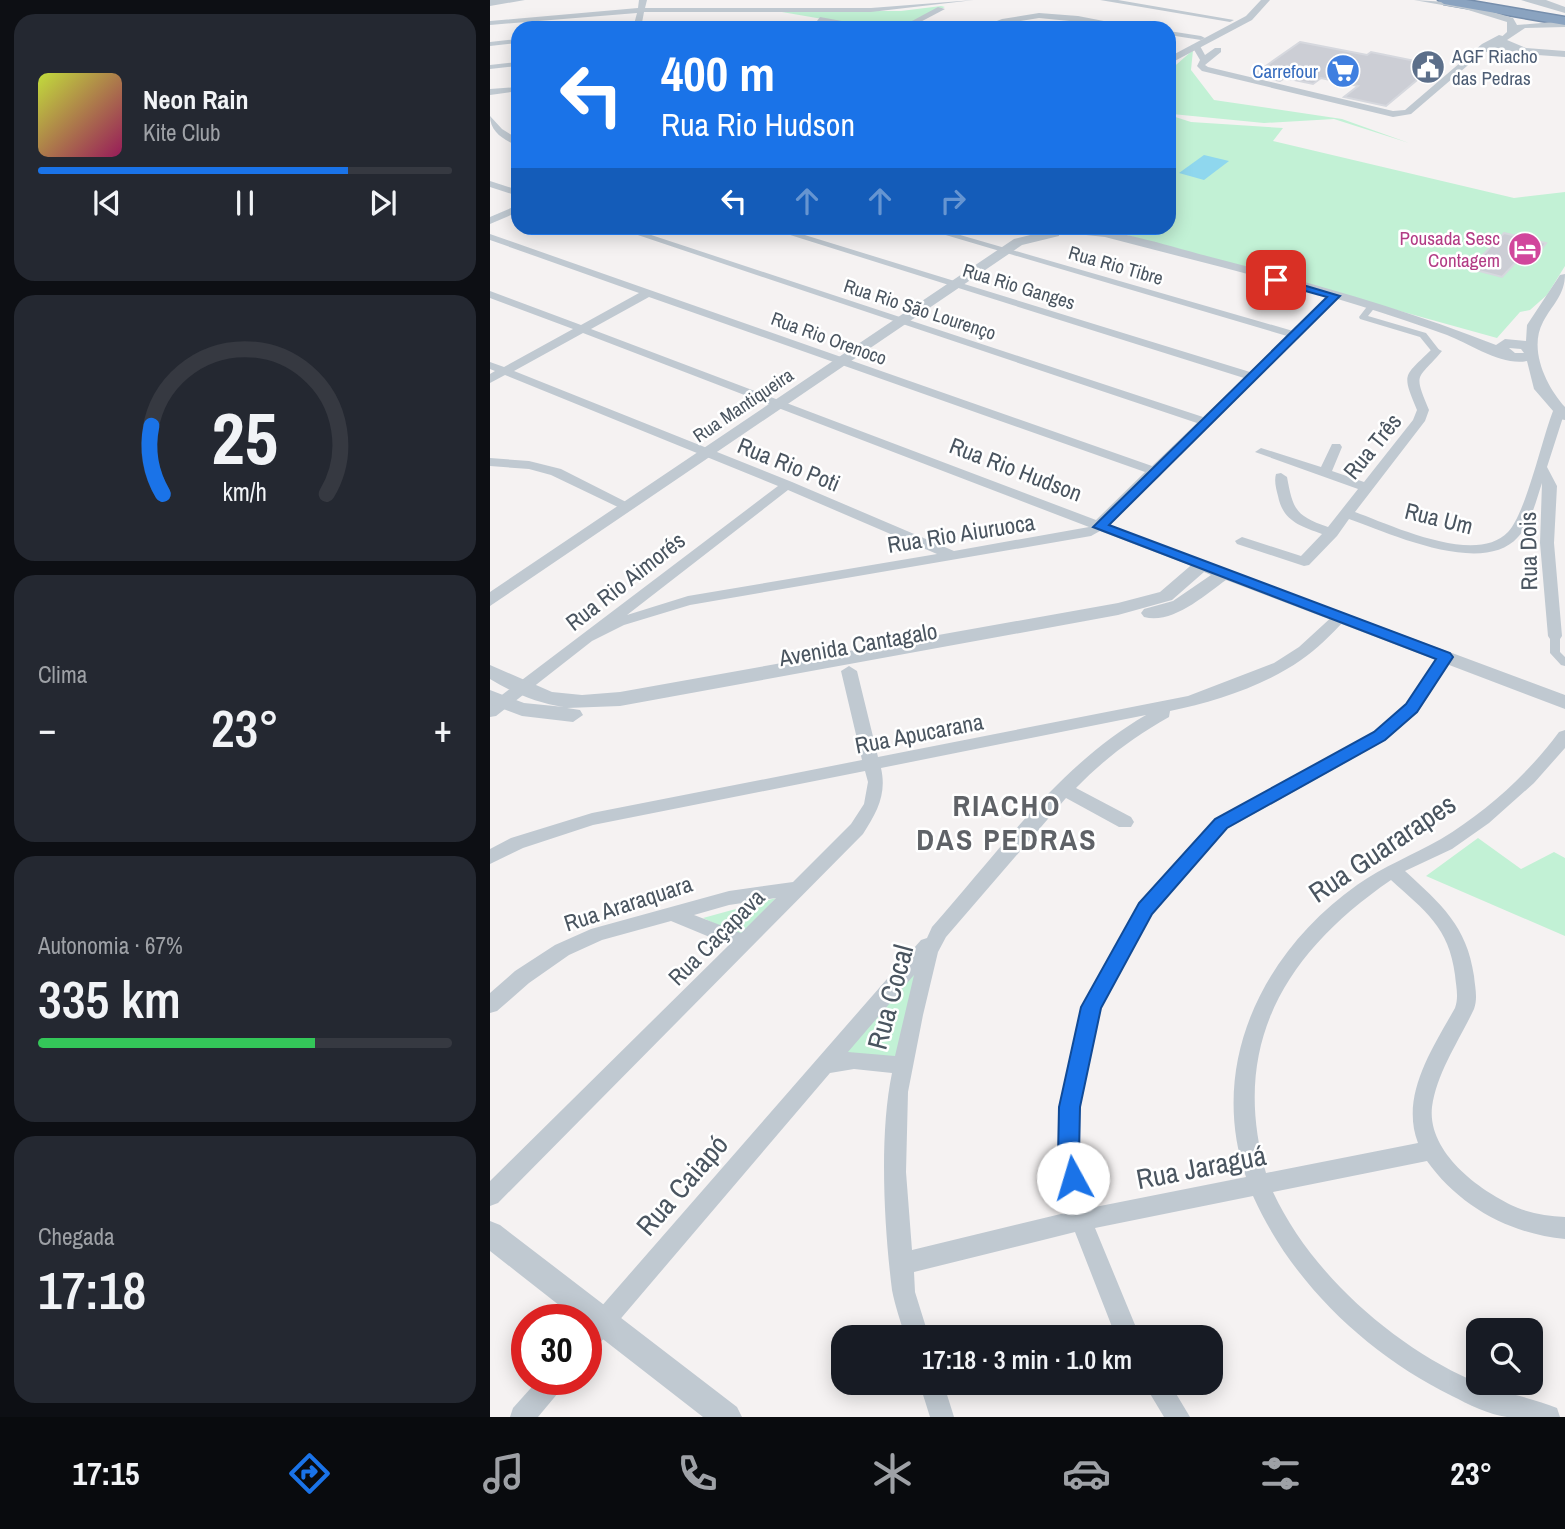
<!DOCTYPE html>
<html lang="pt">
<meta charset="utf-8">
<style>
body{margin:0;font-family:"Archivo Narrow",sans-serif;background:#242831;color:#f1f3f6;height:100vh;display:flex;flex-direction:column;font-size:26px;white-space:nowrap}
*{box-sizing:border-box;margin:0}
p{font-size:23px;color:#9ea1a6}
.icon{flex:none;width:38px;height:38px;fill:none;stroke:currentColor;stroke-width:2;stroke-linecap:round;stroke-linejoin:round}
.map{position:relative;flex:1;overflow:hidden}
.side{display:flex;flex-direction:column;gap:14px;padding:14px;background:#0d0f14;width:490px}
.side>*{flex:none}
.guide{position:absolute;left:21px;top:21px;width:665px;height:214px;border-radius:21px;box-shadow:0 4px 18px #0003;background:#1a73e8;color:#fff;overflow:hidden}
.buttons{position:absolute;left:976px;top:1318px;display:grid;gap:14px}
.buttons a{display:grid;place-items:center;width:77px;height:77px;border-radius:14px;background:#171b24;box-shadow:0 4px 18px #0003;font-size:35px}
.speed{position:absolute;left:21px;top:1304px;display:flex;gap:14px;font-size:35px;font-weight:700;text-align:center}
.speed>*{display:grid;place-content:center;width:91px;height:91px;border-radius:50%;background:#171b24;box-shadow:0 4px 18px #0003;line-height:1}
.speed .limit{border:10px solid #d22;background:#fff;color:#111}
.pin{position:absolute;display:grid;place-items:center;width:60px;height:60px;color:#fff;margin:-30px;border-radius:14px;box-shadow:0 4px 10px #0006}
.me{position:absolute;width:77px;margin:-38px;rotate:354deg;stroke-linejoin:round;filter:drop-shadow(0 0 5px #0008)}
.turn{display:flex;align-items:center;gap:24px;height:147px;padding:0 35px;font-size:32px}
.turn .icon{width:91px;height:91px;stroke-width:2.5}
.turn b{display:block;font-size:49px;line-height:60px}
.lanes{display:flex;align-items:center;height:66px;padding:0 35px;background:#0003;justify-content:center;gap:35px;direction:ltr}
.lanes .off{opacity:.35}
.big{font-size:52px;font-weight:600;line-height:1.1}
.side .card{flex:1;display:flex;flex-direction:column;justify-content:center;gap:10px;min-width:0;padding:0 24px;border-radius:21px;background:#242831}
.side .dial{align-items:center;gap:0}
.dial svg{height:182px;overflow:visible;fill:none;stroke:#363941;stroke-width:7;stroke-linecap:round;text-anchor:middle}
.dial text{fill:#f1f3f6;stroke:none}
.song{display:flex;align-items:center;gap:21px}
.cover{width:84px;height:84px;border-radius:10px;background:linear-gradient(135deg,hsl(70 70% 55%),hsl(330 70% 35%))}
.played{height:7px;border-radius:4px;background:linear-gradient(90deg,#1a73e8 75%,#363941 75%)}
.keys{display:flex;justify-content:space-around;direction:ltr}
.heat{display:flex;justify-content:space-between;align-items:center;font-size:38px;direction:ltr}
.charge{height:10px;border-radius:5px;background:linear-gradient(90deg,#34c759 67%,#363941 0)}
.trip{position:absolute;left:341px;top:1325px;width:392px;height:70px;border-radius:21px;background:#171b24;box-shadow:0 4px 18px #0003;font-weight:600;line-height:70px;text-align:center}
.menu{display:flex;height:112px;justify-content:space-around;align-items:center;background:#090b0e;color:#9ea1a6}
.menu .icon{width:49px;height:49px}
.menu .current{color:#1a73e8}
.menu b{font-size:32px;color:#f1f3f6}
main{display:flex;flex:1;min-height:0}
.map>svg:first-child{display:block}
</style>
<main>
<section class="side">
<div class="card">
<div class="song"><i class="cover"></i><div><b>Neon Rain</b><p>Kite Club</p></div></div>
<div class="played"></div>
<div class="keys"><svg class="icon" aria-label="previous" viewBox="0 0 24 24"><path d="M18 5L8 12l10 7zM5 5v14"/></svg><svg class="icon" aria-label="pause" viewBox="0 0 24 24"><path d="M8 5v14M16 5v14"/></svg><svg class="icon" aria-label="next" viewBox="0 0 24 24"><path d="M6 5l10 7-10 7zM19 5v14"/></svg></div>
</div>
<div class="card dial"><svg viewBox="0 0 100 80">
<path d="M14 69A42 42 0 1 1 86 69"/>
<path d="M14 69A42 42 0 0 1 9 39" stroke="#1a73e8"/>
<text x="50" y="56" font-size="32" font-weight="700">25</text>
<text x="50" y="72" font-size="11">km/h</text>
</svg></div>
<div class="card"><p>Clima</p>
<div class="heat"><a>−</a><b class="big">23°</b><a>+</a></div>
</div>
<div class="card"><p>Autonomia · 67%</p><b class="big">335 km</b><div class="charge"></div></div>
<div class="card"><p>Chegada</p><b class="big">17:18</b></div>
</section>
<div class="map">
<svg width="1075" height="1417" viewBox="0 0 1075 1417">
<rect width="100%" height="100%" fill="#f5f2f2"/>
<g fill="#c2f1d5">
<path d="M451,6L455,7L407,28H385L286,11H411Z"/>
<path d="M703,50L701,70L724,100L852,119L919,143L844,119L774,123L682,114L679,71Z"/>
<path d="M679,115L701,122L793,128L783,141L1024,198L1075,192V266L1057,295L1040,310L1030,312L1007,338L611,228H679Z"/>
<path d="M988,838L1031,869L1064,852L1075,858V936L936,876Z"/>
<path d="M286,898L251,936L213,918Z"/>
<path d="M430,961L409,1062L349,1054Z"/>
</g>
<path fill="#8fd7ee" d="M714,155L739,161L714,180L689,173Z"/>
<g fill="#ccced5" stroke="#d6d8de" stroke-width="2">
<path d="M810,42L877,55L881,52L945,65L896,106L854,97L868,86L831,78L823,84L795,78L790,81L763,75Z"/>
<path d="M1014,233L1056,243L1041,263L1028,260L1012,277L959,263L968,255L988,260Z"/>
</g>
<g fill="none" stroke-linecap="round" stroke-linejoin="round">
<g stroke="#768eac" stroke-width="3">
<path id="motorway" d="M948,0H976L1075,17V25L954,4Z"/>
</g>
<g fill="#c0c9d1" fill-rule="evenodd">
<path d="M879,304L886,306L878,316L936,333L950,351L943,353L930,337L870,319L869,317Z"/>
<path d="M1065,633L1070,636V652L1075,657V666L1071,665L1060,653V636Z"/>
</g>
<g fill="#c0c9d1" fill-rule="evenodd">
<path d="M149,0H157L155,8H381L484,0L381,12H154L151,28H143L147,13L0,25V21L148,8Z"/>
<path d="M610,0H628L744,20L740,22Z"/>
<path d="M448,7L455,9L419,28H409Z"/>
<path d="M549,13L588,16L650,28L549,18L489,28L512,19Z"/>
<path d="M330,17L379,26L383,28H367L327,21Z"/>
<path d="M679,31L711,36L715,38L711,40L679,35Z"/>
<path d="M1009,35L1016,37L998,48L921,114L903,117L712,71L707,66L710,60L703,48L710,46L715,55L725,48H731V52L715,65L718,67L903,111L915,110L992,44Z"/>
<path d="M28,39V43L0,46V42Z"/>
<path d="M28,62V66L0,69V65Z"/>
<path d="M28,87V91L0,95V89Z"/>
<path d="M0,116L12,129L28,139V146C14,140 0,132 0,116Z"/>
<path d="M0,181L28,190V196L0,187Z"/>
<path d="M28,205V212L0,224V217Z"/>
<path d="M127,228H140L713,417L754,378L278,228H292L760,372L797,336L432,228H446L803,331L841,294L850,296L672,471L671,475L617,524L717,562L719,565L717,568H707L610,531L601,536L200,605L134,625L102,641L6,716L0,717V704L288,486L15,375L0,383V374L5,371L0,369V362L14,367L83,329L0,298V291L91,325L149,293L0,240V234L662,466L707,423ZM159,297L655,472L606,520L101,329ZM93,333L599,527L464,551L302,482L24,371ZM298,490L447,554L198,596L137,615Z"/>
<path d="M946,348L952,351C927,381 923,371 939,410L935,421L865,512C901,525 986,566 1018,532C1036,513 1052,439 1063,411L1069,407L1073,408L1075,411L1057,467L1067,486L1064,543L1072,636L1070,639H1060L1058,636L1050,543L1052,483C1046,501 1041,523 1028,537C993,577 899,533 859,519L847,536L819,565L814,566L747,544L745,541L752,537L811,556L832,534C810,526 793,521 788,496C786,488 784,481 786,474L791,473L797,477C803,510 806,516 838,527L868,489L765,452L771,448L831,467L842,444H850L852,447L842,471L874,482L923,420L927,410C911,372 914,377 942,349Z"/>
<path d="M0,458L39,461L71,469L144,506L142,509H132L61,475L39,469L0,466Z"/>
<path d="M850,612L857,617L855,620C841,635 827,649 811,660C774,686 723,702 680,711L679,717C644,737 614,759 586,788L641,817L644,822L641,827H629L576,798L456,937L448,952L433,1015L418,1092L416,1172L422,1250L579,1212L568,1157L570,1107L591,1007L649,904L725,819L884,732L916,704L950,653L955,652L963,657L928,712L896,740L737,829L661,914L610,1008L590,1107V1157L600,1208L756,1177C717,1063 774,951 867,885C894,866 923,855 951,839C996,812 1038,774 1069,732L1075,730V748L1044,783L999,823L962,849L915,871C951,904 977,926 984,976C985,987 988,998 984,1009C969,1041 947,1072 942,1107C937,1153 991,1192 1028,1208C1043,1214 1059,1216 1075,1217V1239C1020,1234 969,1206 937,1161L783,1192C820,1272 901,1344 981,1380C1008,1392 1039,1397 1067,1408L1070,1417C1053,1417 1034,1417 1017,1417C999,1415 978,1404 962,1396C877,1354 802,1283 763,1196L605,1228L650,1337H626L585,1232L424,1272L425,1292L439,1337H415C411,1322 405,1306 402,1290C394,1226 389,1135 402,1073L364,1069L340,1073L104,1350L96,1354V1324L431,940L437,938L442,927C508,853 569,765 656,715L391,768C397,794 387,812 373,834L8,1203L0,1206V1181L239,945L181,921L112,940L79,955L39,983L7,1011L0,1013V993L25,971L65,945L101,929L239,891L303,882L361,824L374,804L378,782L375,771L103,825L33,848L0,864V849L21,838L102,813L372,760L351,671L359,666L367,671L388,757L698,696L784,663L809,647L845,614ZM901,880C935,911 959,927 965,975C966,986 969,997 965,1008C942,1049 910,1096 928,1143L776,1173C739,1044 796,952 901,880ZM286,898L251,933L204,915L239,905ZM424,975L405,1056L358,1052Z"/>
<path d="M49,1379H77L73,1387L48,1417H20L23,1408Z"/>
<path d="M429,1382H453L464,1417H440Z"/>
<path d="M653,1382H679L700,1417H674Z"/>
</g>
<g fill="#c0c9d1" fill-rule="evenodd">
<path d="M0,0H35L0,6Z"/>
<path d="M771,0H780L762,20L679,64V57L756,16Z"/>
<path d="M924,0L973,3L1023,18L1027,25L1075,21V27L1035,28L1017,40L1036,48L1075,51V57L1034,54L1008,48L982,57V53L1006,42L1017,32V22L975,9Z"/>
<path d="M1031,0H1056L1075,7V13Z"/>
<path d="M577,228C625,228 671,244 717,256C815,281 912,308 1006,345L1015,339L1036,341L1037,325L1070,275L1075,274C1075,295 1062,305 1053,322C1038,350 1057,387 1075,407V420L1070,419L1044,389L1037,361C1012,366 980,344 957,335C845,294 729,267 615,237L577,233ZM1019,348L1031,349L1034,353H1025Z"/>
<path d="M565,229L569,230V236L532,245L0,606V592L524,239Z"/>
<path d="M712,560L1075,695V709L736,580C715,595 682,625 654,617L651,613L654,609L683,601L721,575L714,572L682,600L628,615L130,706L77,708L90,710L93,715L83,722L32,716L0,704V690L34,703L74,707C47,703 23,693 0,679V665L62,692L92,695L130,692L628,603L670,592L706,561Z"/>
<path d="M0,1221L10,1225L247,1407L252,1417H213L96,1326V1320H88L0,1251Z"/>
</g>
<use href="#motorway" fill="#8aa3c0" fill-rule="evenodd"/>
</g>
<path fill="#1a73e8" stroke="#114b97" stroke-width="2" d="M786,277L850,296L619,525L960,653L963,657L927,712L895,740L737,828L662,914L611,1008L590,1107L589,1157L593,1178L590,1185L583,1188L575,1185L568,1157L569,1107L591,1007L649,903L725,819L884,732L916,704L946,659L603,527L837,297L783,282V278Z"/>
<defs>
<g id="civic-disc" transform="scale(1.75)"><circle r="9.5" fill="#5c6f8a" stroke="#fff"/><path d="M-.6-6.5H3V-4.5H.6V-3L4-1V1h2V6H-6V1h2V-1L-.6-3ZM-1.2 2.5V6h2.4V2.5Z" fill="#fff"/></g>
<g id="supermarket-disc" transform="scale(1.75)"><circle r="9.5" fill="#3f7fe0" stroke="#fff"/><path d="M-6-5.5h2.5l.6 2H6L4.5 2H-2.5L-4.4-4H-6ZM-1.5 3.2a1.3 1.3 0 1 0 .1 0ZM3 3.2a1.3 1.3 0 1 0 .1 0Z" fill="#fff"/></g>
<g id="hotel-disc" transform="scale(1.75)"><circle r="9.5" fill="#d1479c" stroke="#fff"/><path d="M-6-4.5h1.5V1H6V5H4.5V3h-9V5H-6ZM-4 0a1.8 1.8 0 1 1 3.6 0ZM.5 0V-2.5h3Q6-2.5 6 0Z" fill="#fff"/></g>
</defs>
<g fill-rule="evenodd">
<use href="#civic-disc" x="938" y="67"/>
<use href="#supermarket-disc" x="853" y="71"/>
<use href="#hotel-disc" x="1035" y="249"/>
</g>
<g text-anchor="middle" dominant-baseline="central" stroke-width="5" stroke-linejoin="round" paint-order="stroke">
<g font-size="19" fill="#4e5e75" stroke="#fff" text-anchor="start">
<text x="962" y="56">AGF Riacho<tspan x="962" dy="22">das Pedras</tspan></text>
</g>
<g font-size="19" fill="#366cbe" stroke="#fff" text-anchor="end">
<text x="828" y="71">Carrefour</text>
</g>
<g font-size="19" fill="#b23c85" stroke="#fff" text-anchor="end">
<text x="1010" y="238">Pousada Sesc<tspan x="1010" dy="22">Contagem</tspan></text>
</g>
<g font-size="19" fill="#4a5560" stroke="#fff">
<text transform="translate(626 265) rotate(16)">Rua Rio Tibre</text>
<text transform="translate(529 286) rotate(17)">Rua Rio Ganges</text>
<text transform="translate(430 309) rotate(18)">Rua Rio São Lourenço</text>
<text transform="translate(339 338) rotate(20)">Rua Rio Orenoco</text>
<text transform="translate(253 405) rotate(-34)">Rua Mantiqueira</text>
</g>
<g font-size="23" fill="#4a5560" stroke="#fff">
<text transform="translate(882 446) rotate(-51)">Rua Três</text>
<text transform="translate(299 464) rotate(22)">Rua Rio Poti</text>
<text transform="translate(526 469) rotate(21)">Rua Rio Hudson</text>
<text transform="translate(949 518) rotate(14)">Rua Um</text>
<text transform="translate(471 533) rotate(-9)">Rua Rio Aiuruoca</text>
<text transform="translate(1038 551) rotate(-91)">Rua Dois</text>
<text transform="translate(135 581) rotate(-38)">Rua Rio Aimorés</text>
<text transform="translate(368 644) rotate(-10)">Avenida Cantagalo</text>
<text transform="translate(429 733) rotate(-11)">Rua Apucarana</text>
<text transform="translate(138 903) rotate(-18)">Rua Araraquara</text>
<text transform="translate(226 937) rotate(-45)">Rua Caçapava</text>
</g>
<g font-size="28" fill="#4a5560" stroke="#fff">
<text transform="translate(892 848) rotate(-34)">Rua Guararapes</text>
<text transform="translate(400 997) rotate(-75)">Rua Cocal</text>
<text transform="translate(711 1167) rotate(-11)">Rua Jaraguá</text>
<text transform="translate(192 1185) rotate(-49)">Rua Caiapó</text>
</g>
<g font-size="30" font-weight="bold" letter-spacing="2" fill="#5f6267" stroke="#fff">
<text x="517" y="805">RIACHO<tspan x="517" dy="34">DAS PEDRAS</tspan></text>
</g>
</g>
</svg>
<div class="buttons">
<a><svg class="icon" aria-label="search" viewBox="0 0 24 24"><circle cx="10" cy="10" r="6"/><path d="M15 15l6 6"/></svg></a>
</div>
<div class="speed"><div class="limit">30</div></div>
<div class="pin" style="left:786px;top:280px;background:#d93025"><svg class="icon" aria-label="arrive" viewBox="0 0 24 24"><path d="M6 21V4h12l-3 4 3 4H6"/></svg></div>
<svg class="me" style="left:583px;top:1178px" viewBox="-20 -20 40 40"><circle r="19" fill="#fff"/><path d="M0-13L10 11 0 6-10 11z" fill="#1a73e8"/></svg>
<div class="trip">17:18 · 3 min · 1.0 km</div>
<div class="guide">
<div class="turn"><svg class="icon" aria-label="left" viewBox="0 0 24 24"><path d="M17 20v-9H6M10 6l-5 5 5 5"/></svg><div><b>400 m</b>Rua Rio Hudson</div></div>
<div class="lanes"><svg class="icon" aria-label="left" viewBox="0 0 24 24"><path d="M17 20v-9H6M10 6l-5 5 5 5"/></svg><svg class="icon off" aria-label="ahead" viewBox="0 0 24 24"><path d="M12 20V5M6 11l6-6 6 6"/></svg><svg class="icon off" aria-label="ahead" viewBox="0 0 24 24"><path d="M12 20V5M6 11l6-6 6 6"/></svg><svg class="icon off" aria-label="right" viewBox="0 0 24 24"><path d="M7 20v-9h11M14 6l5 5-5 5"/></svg></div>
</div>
</div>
</main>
<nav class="menu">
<b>17:15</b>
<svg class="icon current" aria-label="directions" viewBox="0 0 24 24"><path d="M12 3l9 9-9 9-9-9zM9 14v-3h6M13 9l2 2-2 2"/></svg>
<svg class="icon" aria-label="music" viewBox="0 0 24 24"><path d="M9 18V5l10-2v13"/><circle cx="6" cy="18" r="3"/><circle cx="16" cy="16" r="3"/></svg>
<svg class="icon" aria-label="phone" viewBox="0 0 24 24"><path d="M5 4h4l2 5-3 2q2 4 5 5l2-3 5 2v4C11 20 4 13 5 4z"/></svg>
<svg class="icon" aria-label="climate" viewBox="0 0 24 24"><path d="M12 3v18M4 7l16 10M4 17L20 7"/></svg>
<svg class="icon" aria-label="car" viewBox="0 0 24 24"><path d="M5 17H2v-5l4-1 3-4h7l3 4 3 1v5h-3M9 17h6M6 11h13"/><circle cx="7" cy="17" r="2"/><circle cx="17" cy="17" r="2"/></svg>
<svg class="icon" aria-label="filters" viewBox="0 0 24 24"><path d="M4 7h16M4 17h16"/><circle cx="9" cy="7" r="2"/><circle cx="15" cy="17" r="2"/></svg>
<b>23°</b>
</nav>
